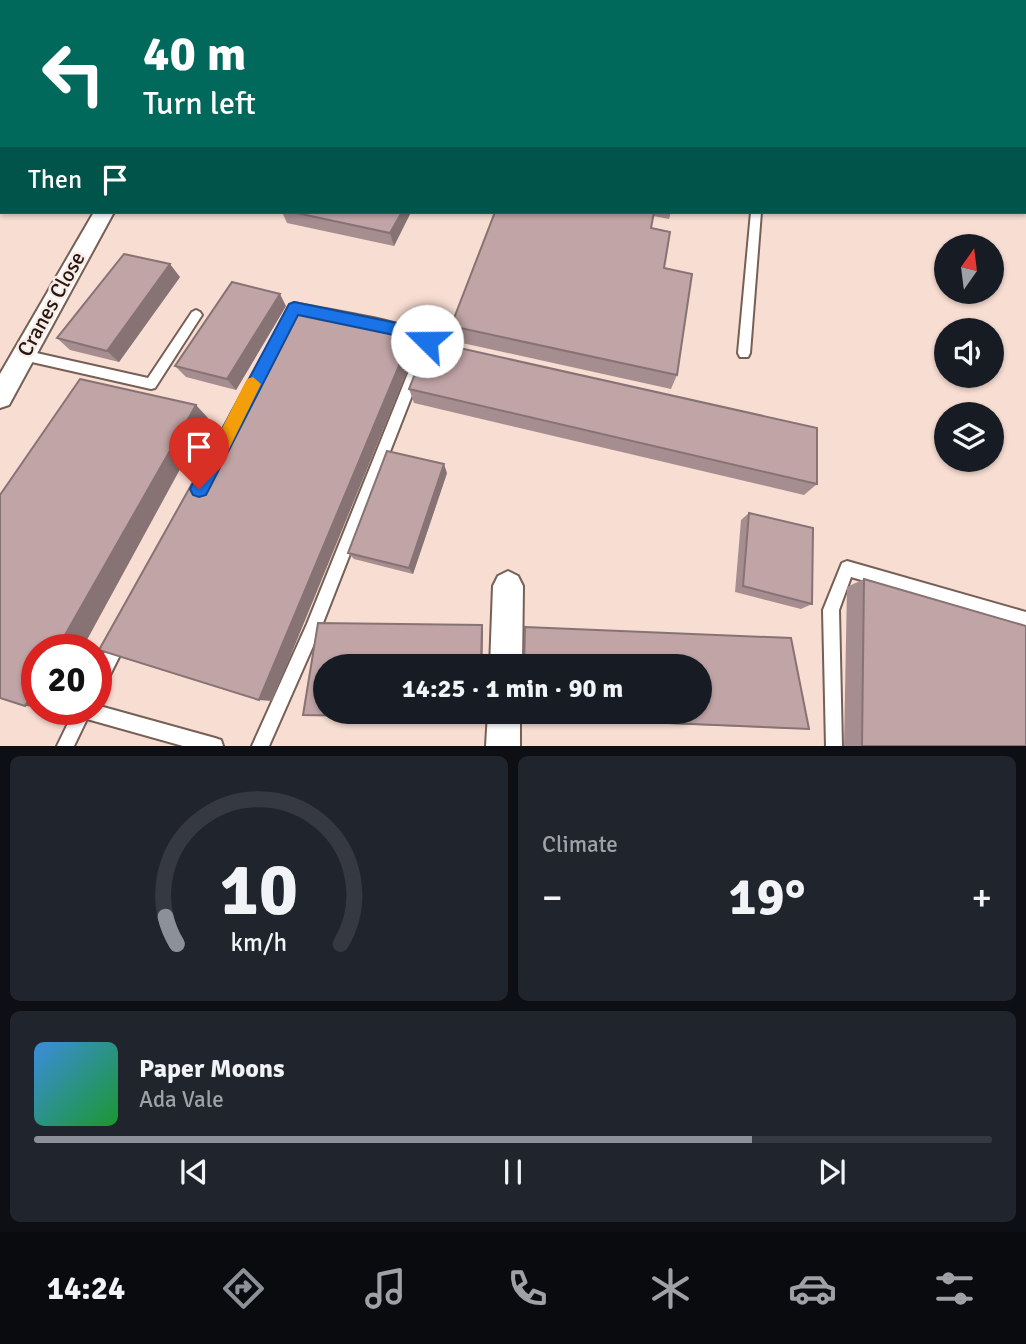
<!DOCTYPE html>
<meta charset="utf-8">
<style>
body{margin:0;font-family:Signika,sans-serif;background:#20242c;color:#f1f3f6;height:100vh;display:flex;flex-direction:column;font-size:26px;white-space:nowrap}
*{box-sizing:border-box;margin:0}
p{font-size:23px;color:#9ea1a6}
.icon{flex:none;width:38px;height:38px;fill:none;stroke:currentColor;stroke-width:2;stroke-linecap:round;stroke-linejoin:round}
.map{position:relative;height:746px;overflow:hidden}
.details{display:flex;flex-direction:column;gap:10px;padding:10px;background:#0d0f14;flex:1}
.details>*{flex:none}
.guide{position:absolute;left:0px;top:0px;width:1027px;height:214px;box-shadow:0 2px 5px #0004;background:#00695c;color:#fff;overflow:hidden}
.needle{width:46px;rotate:14deg}
.buttons{position:absolute;left:934px;top:234px;display:grid;gap:14px}
.buttons a{display:grid;place-items:center;width:70px;height:70px;border-radius:50%;background:#171b24;box-shadow:0 2px 5px #0004;font-size:35px}
.speed{position:absolute;left:21px;top:634px;display:flex;gap:14px;font-size:35px;font-weight:700;text-align:center}
.speed>*{display:grid;place-content:center;width:91px;height:91px;border-radius:50%;background:#171b24;box-shadow:0 2px 5px #0004;line-height:1}
.speed .limit{border:10px solid #d22;background:#fff;color:#111}
.pin{position:absolute;display:grid;place-items:center;width:60px;height:60px;color:#fff;margin:-72px -30px;border-radius:50% 50% 50% 0;rotate:-45deg;box-shadow:0 0 7px #0007}
.pin .icon{rotate:45deg}
.me{position:absolute;width:77px;margin:-38px;rotate:292deg;stroke-linejoin:round;filter:drop-shadow(0 0 5px #0008)}
.turn{display:flex;align-items:center;gap:24px;height:147px;padding:0 28px;font-size:32px}
.turn .icon{width:91px;height:91px;stroke-width:2.5}
.turn b{display:block;font-size:49px;line-height:60px}
.then{display:flex;align-items:center;height:66px;padding:0 28px;background:#0003;gap:14px;font-size:26px}
.big{font-size:52px;font-weight:700;line-height:1.1}
.details .card{flex:1;display:flex;flex-direction:column;justify-content:center;gap:10px;min-width:0;padding:0 24px;border-radius:10px;background:#20242c}
.details .dial{align-items:center;gap:0}
.dial svg{height:182px;overflow:visible;fill:none;stroke:#363941;stroke-width:7;stroke-linecap:round;text-anchor:middle}
.dial text{fill:#f1f3f6;stroke:none}
.song{display:flex;align-items:center;gap:21px}
.cover{width:84px;height:84px;border-radius:10px;background:linear-gradient(135deg,hsl(210 70% 55%),hsl(130 70% 35%))}
.played{height:7px;border-radius:4px;background:linear-gradient(90deg,#8c9099 75%,#363941 75%)}
.keys{display:flex;justify-content:space-around;direction:ltr}
.heat{display:flex;justify-content:space-between;align-items:center;font-size:38px;direction:ltr}
.details .tiles{flex:1;display:grid;gap:10px;grid-template-columns:1fr 1fr}
.card:last-child{grid-column:span 2}
.trip{position:absolute;left:313px;top:654px;width:399px;height:70px;border-radius:35px;background:#171b24;box-shadow:0 2px 5px #0004;font-weight:700;line-height:70px;text-align:center}
.menu{display:flex;height:112px;justify-content:space-around;align-items:center;background:#090b0e;color:#9ea1a6}
.menu .icon{width:49px;height:49px}
.menu .active{color:#8c9099}
.menu b{font-size:32px;color:#f1f3f6}
.map>svg:first-child{display:block}
</style>
<div class="map">
<svg width="1026" height="746" viewBox="0 0 1026 746">
<rect width="100%" height="100%" fill="#f7ddd2"/>
<g fill="none" stroke-linecap="round" stroke-linejoin="round">
<g stroke="#765f55" stroke-width="4">
<g id="service">
<rect x="555" y="0" width="8" height="2"/>
<rect x="769" y="0" width="8" height="2"/>
<path d="M833,0H841L842,2H834Z"/>
<path d="M751,212H761L750,353L748,357H740L738,353Z"/>
<path d="M294,303C320,309 421,323 434,339L321,628L269,746H252L307,624L421,341L411,336L297,313L289,329H281L279,326L290,305Z"/>
<path d="M196,310L200,312L202,315L200,318L155,388L151,389L23,360L19,359L17,355L19,351L23,350L148,378L192,312Z"/>
<path d="M847,561L1026,612V628L851,577L839,610L842,746H826L823,610L842,563Z"/>
<path d="M120,631L125,634L128,639L102,691L96,693V668L115,634Z"/>
<path d="M96,705L215,738L221,740L223,746H183L87,719L74,746H57L75,709H96Z"/>
</g>
</g>
<g stroke="#765f55" stroke-width="4">
<g id="minor">
<path d="M94,212H114L9,405L0,408V374Z"/>
<path d="M508,571L518,576L523,586L522,667H490L493,586L498,576Z"/>
<path d="M488,712H520V746H486Z"/>
</g>
</g>
<g stroke="#765f55" stroke-width="3">
<path id="tertiary" d="M1009,0H1026V7V2Z"/>
</g>
<use href="#service" fill="#fff" fill-rule="evenodd"/>
<use href="#minor" fill="#fff" fill-rule="evenodd"/>
<use href="#tertiary" fill="#fff" fill-rule="evenodd"/>
</g>
<g fill="#a68d8f">
<path d="M90,0H308L306,2H91Z"/>
<path d="M576,0H730V1L575,2Z"/>
<path d="M282,212H411L394,246L287,223Z"/>
<path d="M495,212H671L669,219L653,216L651,228L664,268L677,375L671,389L453,341L451,326Z"/>
<path d="M180,277L119,362L70,350L57,338Z"/>
<path d="M286,306L236,390L186,377L175,366Z"/>
<path d="M409,389L817,484L804,495L414,403Z"/>
<path d="M447,473L413,574L354,559L348,553Z"/>
<path d="M749,513L812,604L801,609L735,592L741,520Z"/>
<path d="M864,579L1026,746H844L847,587Z"/>
<path d="M318,623L482,625L483,629L482,667H326V712H481L480,718L303,715Z"/>
<path d="M523,712L809,729H793L522,718Z"/>
</g>
<g fill="#877374">
<path d="M169,0H188L189,2H167Z"/>
<path d="M287,0H308L306,2H285Z"/>
<path d="M2,102V127L0,129V104Z"/>
<path d="M402,212H411L394,246L390,233Z"/>
<path d="M170,264L180,277L119,362L107,351Z"/>
<path d="M280,294L286,306L236,390L227,379Z"/>
<path d="M411,337L415,352L272,701L259,700Z"/>
<path d="M196,405L208,418L82,649H57Z"/>
<path d="M444,464L447,473L413,574L409,568Z"/>
<path d="M482,625L483,629L482,667H481Z"/>
<path d="M37,686V707L25,706Z"/>
</g>
<g fill="#c1a4a6" stroke="#877374" stroke-width="2">
<path d="M107,0H169L167,2H106Z"/>
<path d="M202,0H287L285,2H212Z"/>
<path d="M337,0H528L527,2H336Z"/>
<path d="M576,0H710V2H575Z"/>
<path d="M883,0H904L918,2H884Z"/>
<path d="M0,54L2,55V102L0,104Z"/>
<path d="M292,212H402L390,233Z"/>
<path d="M495,212H654L651,228L670,232L664,268L692,274L677,375L451,326Z"/>
<path d="M124,254L170,264L107,351L57,338Z"/>
<path d="M232,282L280,294L227,379L175,366Z"/>
<path d="M289,310L411,337L259,700L99,650Z"/>
<path d="M428,341L817,428V484L409,389Z"/>
<path d="M80,379L196,405L57,649H37V686L25,706L0,698V495Z"/>
<path d="M387,451L444,464L409,568L348,553Z"/>
<path d="M749,513L813,528L812,604L743,586Z"/>
<path d="M864,579L1026,626V746H862Z"/>
<path d="M318,623L482,625L481,667H326V712H479V718L303,715Z"/>
<path d="M525,627L791,638L809,729L523,717V712H700V667H524Z"/>
</g>
<path fill="#1a73e8" stroke="#114b97" stroke-width="2" d="M294,302L426,329L431,331L435,341L427,348L413,339L298,315L206,495L199,497L193,495L190,489L193,483L289,304Z"/>
<path fill="#f59e0b" d="M253,377L261,384L228,451H216L213,445L216,440L247,379Z"/>
<g text-anchor="middle" dominant-baseline="central" stroke-width="5" stroke-linejoin="round" paint-order="stroke">
<g font-size="21" fill="#211814" stroke="#fdece6">
<text transform="translate(51 304) rotate(-61)">Cranes Close</text>
</g>
</g>
</svg>
<div class="buttons">
<a><svg class="needle" viewBox="-14 -14 28 28"><path d="M0-13l5 13h-10z" fill="#e53935"/><path d="M0 13l5-13h-10z" fill="#9ea1a6"/></svg></a>
<a><svg class="icon" aria-label="sound" viewBox="0 0 24 24"><path d="M4 9h4l5-4v14l-5-4H4zM17 9q2 3 0 6"/></svg></a>
<a><svg class="icon" aria-label="layers" viewBox="0 0 24 24"><path d="M12 4l9 5-9 5-9-5zM3 14l9 5 9-5"/></svg></a>
</div>
<div class="speed"><div class="limit">20</div></div>
<div class="pin" style="left:199px;top:489px;background:#d93025"><svg class="icon" aria-label="arrive" viewBox="0 0 24 24"><path d="M6 21V4h12l-3 4 3 4H6"/></svg></div>
<svg class="me" style="left:427px;top:341px" viewBox="-20 -20 40 40"><circle r="19" fill="#fff"/><path d="M0-13L10 11 0 6-10 11z" fill="#1a73e8"/></svg>
<div class="trip">14:25 · 1 min · 90 m</div>
<div class="guide">
<div class="turn"><svg class="icon" aria-label="left" viewBox="0 0 24 24"><path d="M17 20v-9H6M10 6l-5 5 5 5"/></svg><div><b>40 m</b>Turn left</div></div>
<div class="then">Then<svg class="icon" aria-label="arrive" viewBox="0 0 24 24"><path d="M6 21V4h12l-3 4 3 4H6"/></svg></div>
</div>
</div>
<section class="details">
<div class="tiles">
<div class="card dial"><svg viewBox="0 0 100 80">
<path d="M14 69A42 42 0 1 1 86 69"/>
<path d="M14 69A42 42 0 0 1 9 57" stroke="#8c9099"/>
<text x="50" y="56" font-size="32" font-weight="700">10</text>
<text x="50" y="72" font-size="11">km/h</text>
</svg></div>
<div class="card"><p>Climate</p>
<div class="heat"><a>−</a><b class="big">19°</b><a>+</a></div>
</div>
<div class="card">
<div class="song"><i class="cover"></i><div><b>Paper Moons</b><p>Ada Vale</p></div></div>
<div class="played"></div>
<div class="keys"><svg class="icon" aria-label="previous" viewBox="0 0 24 24"><path d="M18 5L8 12l10 7zM5 5v14"/></svg><svg class="icon" aria-label="pause" viewBox="0 0 24 24"><path d="M8 5v14M16 5v14"/></svg><svg class="icon" aria-label="next" viewBox="0 0 24 24"><path d="M6 5l10 7-10 7zM19 5v14"/></svg></div>
</div>
</div>
</section>
<nav class="menu">
<b>14:24</b>
<svg class="icon active" aria-label="directions" viewBox="0 0 24 24"><path d="M12 3l9 9-9 9-9-9zM9 14v-3h6M13 9l2 2-2 2"/></svg>
<svg class="icon" aria-label="music" viewBox="0 0 24 24"><path d="M9 18V5l10-2v13"/><circle cx="6" cy="18" r="3"/><circle cx="16" cy="16" r="3"/></svg>
<svg class="icon" aria-label="phone" viewBox="0 0 24 24"><path d="M5 4h4l2 5-3 2q2 4 5 5l2-3 5 2v4C11 20 4 13 5 4z"/></svg>
<svg class="icon" aria-label="climate" viewBox="0 0 24 24"><path d="M12 3v18M4 7l16 10M4 17L20 7"/></svg>
<svg class="icon" aria-label="car" viewBox="0 0 24 24"><path d="M5 17H2v-5l4-1 3-4h7l3 4 3 1v5h-3M9 17h6M6 11h13"/><circle cx="7" cy="17" r="2"/><circle cx="17" cy="17" r="2"/></svg>
<svg class="icon" aria-label="filters" viewBox="0 0 24 24"><path d="M4 7h16M4 17h16"/><circle cx="9" cy="7" r="2"/><circle cx="15" cy="17" r="2"/></svg>
</nav>
